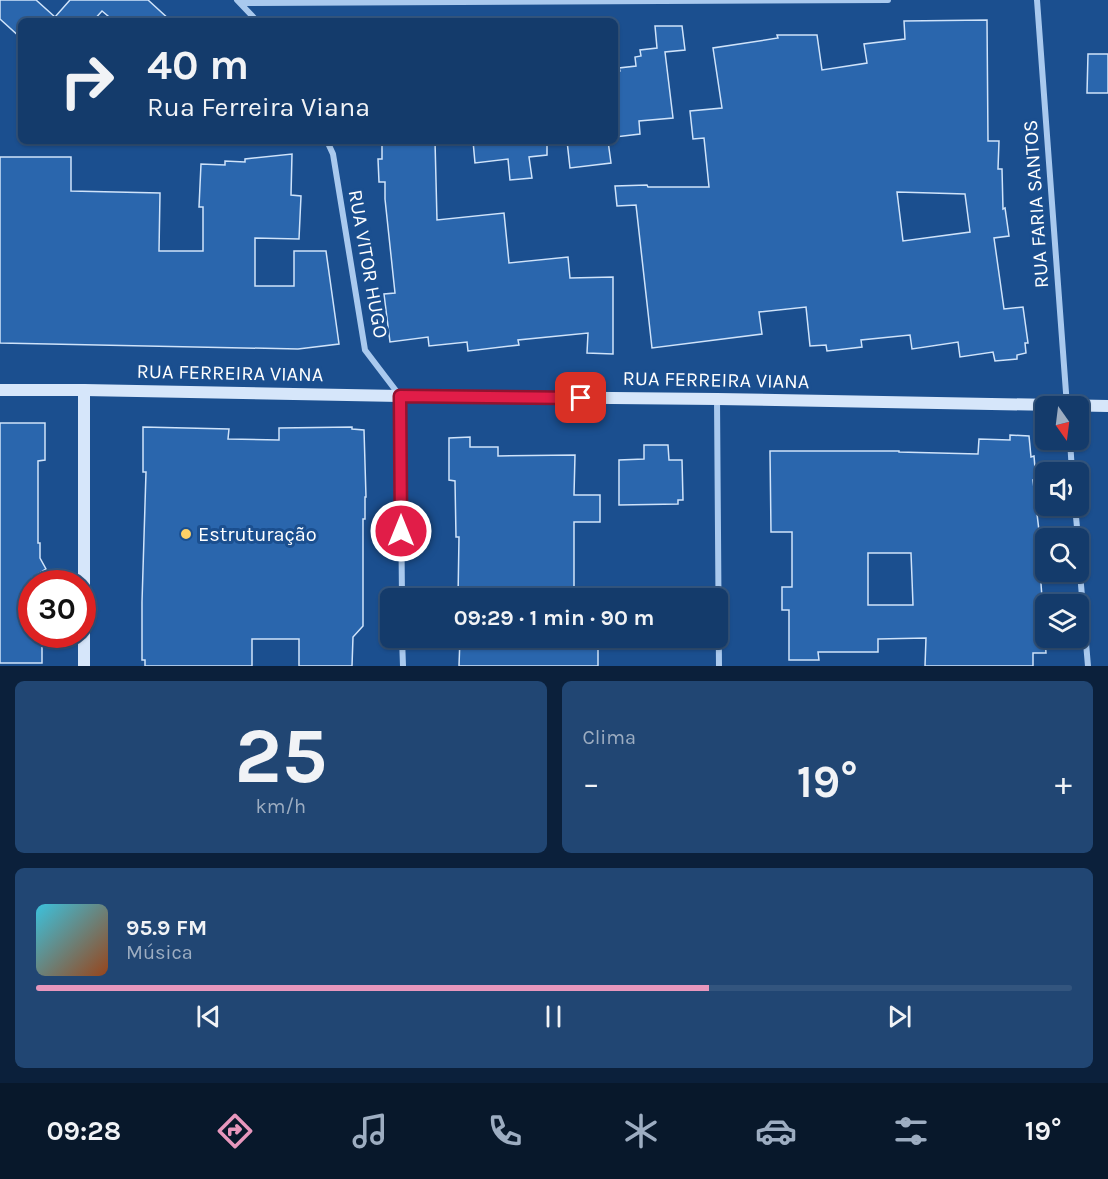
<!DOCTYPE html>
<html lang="pt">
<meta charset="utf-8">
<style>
body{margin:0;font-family:Karla,sans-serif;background:#214673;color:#f1f3f6;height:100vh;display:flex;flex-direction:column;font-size:22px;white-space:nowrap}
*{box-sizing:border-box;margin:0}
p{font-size:20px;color:#9dadc1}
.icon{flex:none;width:33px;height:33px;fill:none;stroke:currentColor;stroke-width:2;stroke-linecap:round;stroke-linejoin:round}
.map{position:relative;height:666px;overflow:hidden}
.sheet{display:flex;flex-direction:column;gap:15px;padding:15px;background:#0b203b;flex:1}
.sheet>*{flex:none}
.top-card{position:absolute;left:18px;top:18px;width:600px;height:126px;border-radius:9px;box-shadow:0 2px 4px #0004,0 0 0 2px #33557e;background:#143b6b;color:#f1f3f6;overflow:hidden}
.needle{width:39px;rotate:166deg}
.fabs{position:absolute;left:1035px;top:396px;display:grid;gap:12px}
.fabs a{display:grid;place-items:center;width:54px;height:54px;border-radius:9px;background:#143b6b;box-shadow:0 2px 4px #0004,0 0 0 2px #33557e;font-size:30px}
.speed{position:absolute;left:18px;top:570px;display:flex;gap:12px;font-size:30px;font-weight:700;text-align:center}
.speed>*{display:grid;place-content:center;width:78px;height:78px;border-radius:50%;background:#143b6b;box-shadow:0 2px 4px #0004,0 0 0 2px #33557e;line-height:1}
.speed .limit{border:9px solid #d22;background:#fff;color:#111}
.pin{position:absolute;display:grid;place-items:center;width:51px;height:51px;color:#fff;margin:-26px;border-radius:12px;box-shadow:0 3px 9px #0006}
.me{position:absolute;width:66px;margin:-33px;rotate:0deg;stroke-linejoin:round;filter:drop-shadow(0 0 4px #0008)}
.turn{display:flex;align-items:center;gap:21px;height:126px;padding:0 30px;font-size:27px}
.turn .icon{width:78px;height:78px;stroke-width:2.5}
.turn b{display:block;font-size:42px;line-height:51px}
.big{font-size:45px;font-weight:700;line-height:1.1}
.sheet .widget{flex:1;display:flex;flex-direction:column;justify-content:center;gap:9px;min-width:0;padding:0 21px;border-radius:9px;background:#214673}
.sheet .dial{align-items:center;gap:0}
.dial b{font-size:78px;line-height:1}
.song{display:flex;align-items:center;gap:18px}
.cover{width:72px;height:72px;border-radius:9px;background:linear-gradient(135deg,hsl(190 70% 55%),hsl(20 70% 35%))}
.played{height:6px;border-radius:3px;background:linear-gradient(90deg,#e797bd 65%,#33557e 65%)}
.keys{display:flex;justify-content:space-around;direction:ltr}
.heat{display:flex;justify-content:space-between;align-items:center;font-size:33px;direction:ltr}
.sheet .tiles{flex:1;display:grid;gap:15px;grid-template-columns:1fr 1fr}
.widget:last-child{grid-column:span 2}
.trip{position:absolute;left:380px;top:588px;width:348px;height:60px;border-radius:9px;background:#143b6b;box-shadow:0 2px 4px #0004,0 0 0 2px #33557e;font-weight:700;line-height:60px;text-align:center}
.tab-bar{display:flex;height:96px;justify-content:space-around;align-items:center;background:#08182b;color:#9dadc1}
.tab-bar .icon{width:42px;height:42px}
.tab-bar .active{color:#e797bd}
.tab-bar b{font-size:27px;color:#f1f3f6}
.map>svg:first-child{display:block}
</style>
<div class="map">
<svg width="1108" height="666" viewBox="0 0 1108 666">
<rect width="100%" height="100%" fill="#1b4f8f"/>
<g fill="#2a66ad" stroke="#cfe3fa" stroke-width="1.5" fill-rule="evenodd">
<path d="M0,0H36L55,17L70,0H148L171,21H114L102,11L93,21H21V38L0,19Z"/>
<path d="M987,20L988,141H999L998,169H1002L1003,209L1005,208L1009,236L994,238L1004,309L1023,307L1028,343H1025L1026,353L1017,355V359L995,361L993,352L960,357L958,342L912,349L910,335L861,340L862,347L827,351L826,345L810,346L806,307L759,312L762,334L652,348L636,205L617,206L615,186L647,185L648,187H709L704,138L693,139L690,111L722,108L713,48L778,38L777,35H817L822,70L867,63L864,44L905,39L904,21ZM897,192L965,194L970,232L903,241Z"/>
<path d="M655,26H682L685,50L665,52L673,118L639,121L640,134L615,137V72L620,71L619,68L636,66L635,57L641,56L640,50L657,48Z"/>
<path d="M1088,54H1108V93H1087Z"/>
<path d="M382,141H435L437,220L504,213L509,263L568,257L570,278L613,277V354L587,353L588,333L518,340L519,345L468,351L467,342L429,346L428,337L390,342L384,294L395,293L385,199V182H379L378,159H382Z"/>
<path d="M473,141H547V155L529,157L532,178L510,180L508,159L475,163Z"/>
<path d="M567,141H608L611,163L570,168Z"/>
<path d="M292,154L291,195L301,196L299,239L255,238V286H294V251H326L339,344L298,349L0,343V157H71V191L160,193L159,251H203V207H199L201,164L225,165V161L245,162V159Z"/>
<path d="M0,423H45V460L38,461V543H40V558L46,569L32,578V634H42V663H0Z"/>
<path d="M143,427L229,429L228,439L279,440V428L352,427V429L364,430L366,497H365V519H363V626L353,637L352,666H299V639H252V666H145V660H142V602L146,472H143Z"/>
<path d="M1010,435L1029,436L1031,457L1034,456L1036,480H1033L1042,556H1039L1046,653H1033V666H925L926,638L878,639V652H818L819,660H789V610H782V587H792V532H771L770,451H899V452L978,454L979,439L1010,440ZM868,553H911L913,605H868Z"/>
<path d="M470,437V447H498V456L575,455L574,495H600V522H574V598H458L459,537H456L455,481L449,480V438Z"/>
<path d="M644,445H668L669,460H682L683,500H678V504L619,505V460L644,459Z"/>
<path d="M460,638H598V666H459Z"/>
</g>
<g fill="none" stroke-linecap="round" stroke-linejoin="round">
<g stroke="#a9c9ee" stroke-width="6">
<path d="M237,0L257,21"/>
<path d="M1037,0L1067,406"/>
<path d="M241,3L888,0"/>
<path d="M327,141L333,154L365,350L400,396L402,598"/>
<path d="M717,399L719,666"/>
<path d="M1070,440L1072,472"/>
<path d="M1075,506L1078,538"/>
<path d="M1078,550L1088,666"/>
<path d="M402,638L403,666"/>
</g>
<g stroke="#d6e6fa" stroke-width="12">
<path d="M0,390H84L400,396L717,399L1108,406"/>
<path d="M84,666V390"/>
</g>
</g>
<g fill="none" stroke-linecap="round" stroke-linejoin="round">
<g stroke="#92132f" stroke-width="15">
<path id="route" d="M401,531L400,396L581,398"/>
</g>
<use href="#route" stroke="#e11d48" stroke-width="10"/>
</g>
<circle fill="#ffd166" stroke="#1b4f8f" stroke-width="2" cx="186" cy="534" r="6"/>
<g text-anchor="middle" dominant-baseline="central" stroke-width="6" stroke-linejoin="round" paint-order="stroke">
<g font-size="20" fill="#fff" stroke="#1b4f8f">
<text transform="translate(1036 204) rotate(-94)">RUA FARIA SANTOS</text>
<text transform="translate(368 264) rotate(80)">RUA VITOR HUGO</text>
<text transform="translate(230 373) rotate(1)">RUA FERREIRA VIANA</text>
<text transform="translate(716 380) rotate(1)">RUA FERREIRA VIANA</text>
</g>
<g font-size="20" fill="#fff" stroke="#1b4f8f" text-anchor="start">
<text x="198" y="534">Estruturação</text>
</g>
</g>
</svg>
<div class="fabs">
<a><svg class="needle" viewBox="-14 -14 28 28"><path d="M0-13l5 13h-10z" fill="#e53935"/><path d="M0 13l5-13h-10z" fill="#9dadc1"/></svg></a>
<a><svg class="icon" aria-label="sound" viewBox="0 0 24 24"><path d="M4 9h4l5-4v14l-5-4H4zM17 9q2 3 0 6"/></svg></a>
<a><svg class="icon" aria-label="search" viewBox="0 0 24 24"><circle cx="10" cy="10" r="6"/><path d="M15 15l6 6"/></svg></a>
<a><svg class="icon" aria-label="layers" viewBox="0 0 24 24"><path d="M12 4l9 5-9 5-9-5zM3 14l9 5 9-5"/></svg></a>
</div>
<div class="speed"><div class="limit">30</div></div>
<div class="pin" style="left:581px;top:398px;background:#d93025"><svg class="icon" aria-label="arrive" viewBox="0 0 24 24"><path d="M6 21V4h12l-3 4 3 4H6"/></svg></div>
<svg class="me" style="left:401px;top:531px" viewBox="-20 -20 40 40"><circle r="17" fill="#e11d48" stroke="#fff" stroke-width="3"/><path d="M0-11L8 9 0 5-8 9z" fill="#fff"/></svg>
<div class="trip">09:29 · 1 min · 90 m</div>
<div class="top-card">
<div class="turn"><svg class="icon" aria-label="right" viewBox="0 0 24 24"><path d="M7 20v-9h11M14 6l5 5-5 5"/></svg><div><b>40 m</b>Rua Ferreira Viana</div></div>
</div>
</div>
<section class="sheet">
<div class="tiles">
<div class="widget dial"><b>25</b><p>km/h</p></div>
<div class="widget"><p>Clima</p>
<div class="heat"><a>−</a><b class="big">19°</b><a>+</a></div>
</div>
<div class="widget">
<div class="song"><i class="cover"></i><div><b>95.9 FM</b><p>Música</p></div></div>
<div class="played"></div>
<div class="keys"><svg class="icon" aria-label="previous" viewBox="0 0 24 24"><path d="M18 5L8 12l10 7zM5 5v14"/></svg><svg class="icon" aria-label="pause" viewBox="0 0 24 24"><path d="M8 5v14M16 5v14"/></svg><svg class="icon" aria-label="next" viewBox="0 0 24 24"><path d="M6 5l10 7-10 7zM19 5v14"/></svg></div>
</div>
</div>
</section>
<nav class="tab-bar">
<b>09:28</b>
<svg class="icon active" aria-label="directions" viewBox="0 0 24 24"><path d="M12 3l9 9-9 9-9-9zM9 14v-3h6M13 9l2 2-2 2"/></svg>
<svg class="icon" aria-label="music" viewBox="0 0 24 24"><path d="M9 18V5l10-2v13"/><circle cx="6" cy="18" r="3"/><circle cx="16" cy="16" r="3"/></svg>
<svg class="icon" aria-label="phone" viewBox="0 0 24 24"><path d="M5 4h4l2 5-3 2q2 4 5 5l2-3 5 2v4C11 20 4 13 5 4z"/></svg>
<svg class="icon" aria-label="climate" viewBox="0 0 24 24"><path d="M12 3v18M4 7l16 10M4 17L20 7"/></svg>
<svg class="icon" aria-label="car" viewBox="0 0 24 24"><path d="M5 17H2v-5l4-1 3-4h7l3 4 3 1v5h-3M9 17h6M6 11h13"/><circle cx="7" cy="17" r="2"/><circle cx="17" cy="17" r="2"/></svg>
<svg class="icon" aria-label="filters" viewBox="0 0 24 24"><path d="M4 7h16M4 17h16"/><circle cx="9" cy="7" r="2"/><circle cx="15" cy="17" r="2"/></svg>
<b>19°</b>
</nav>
